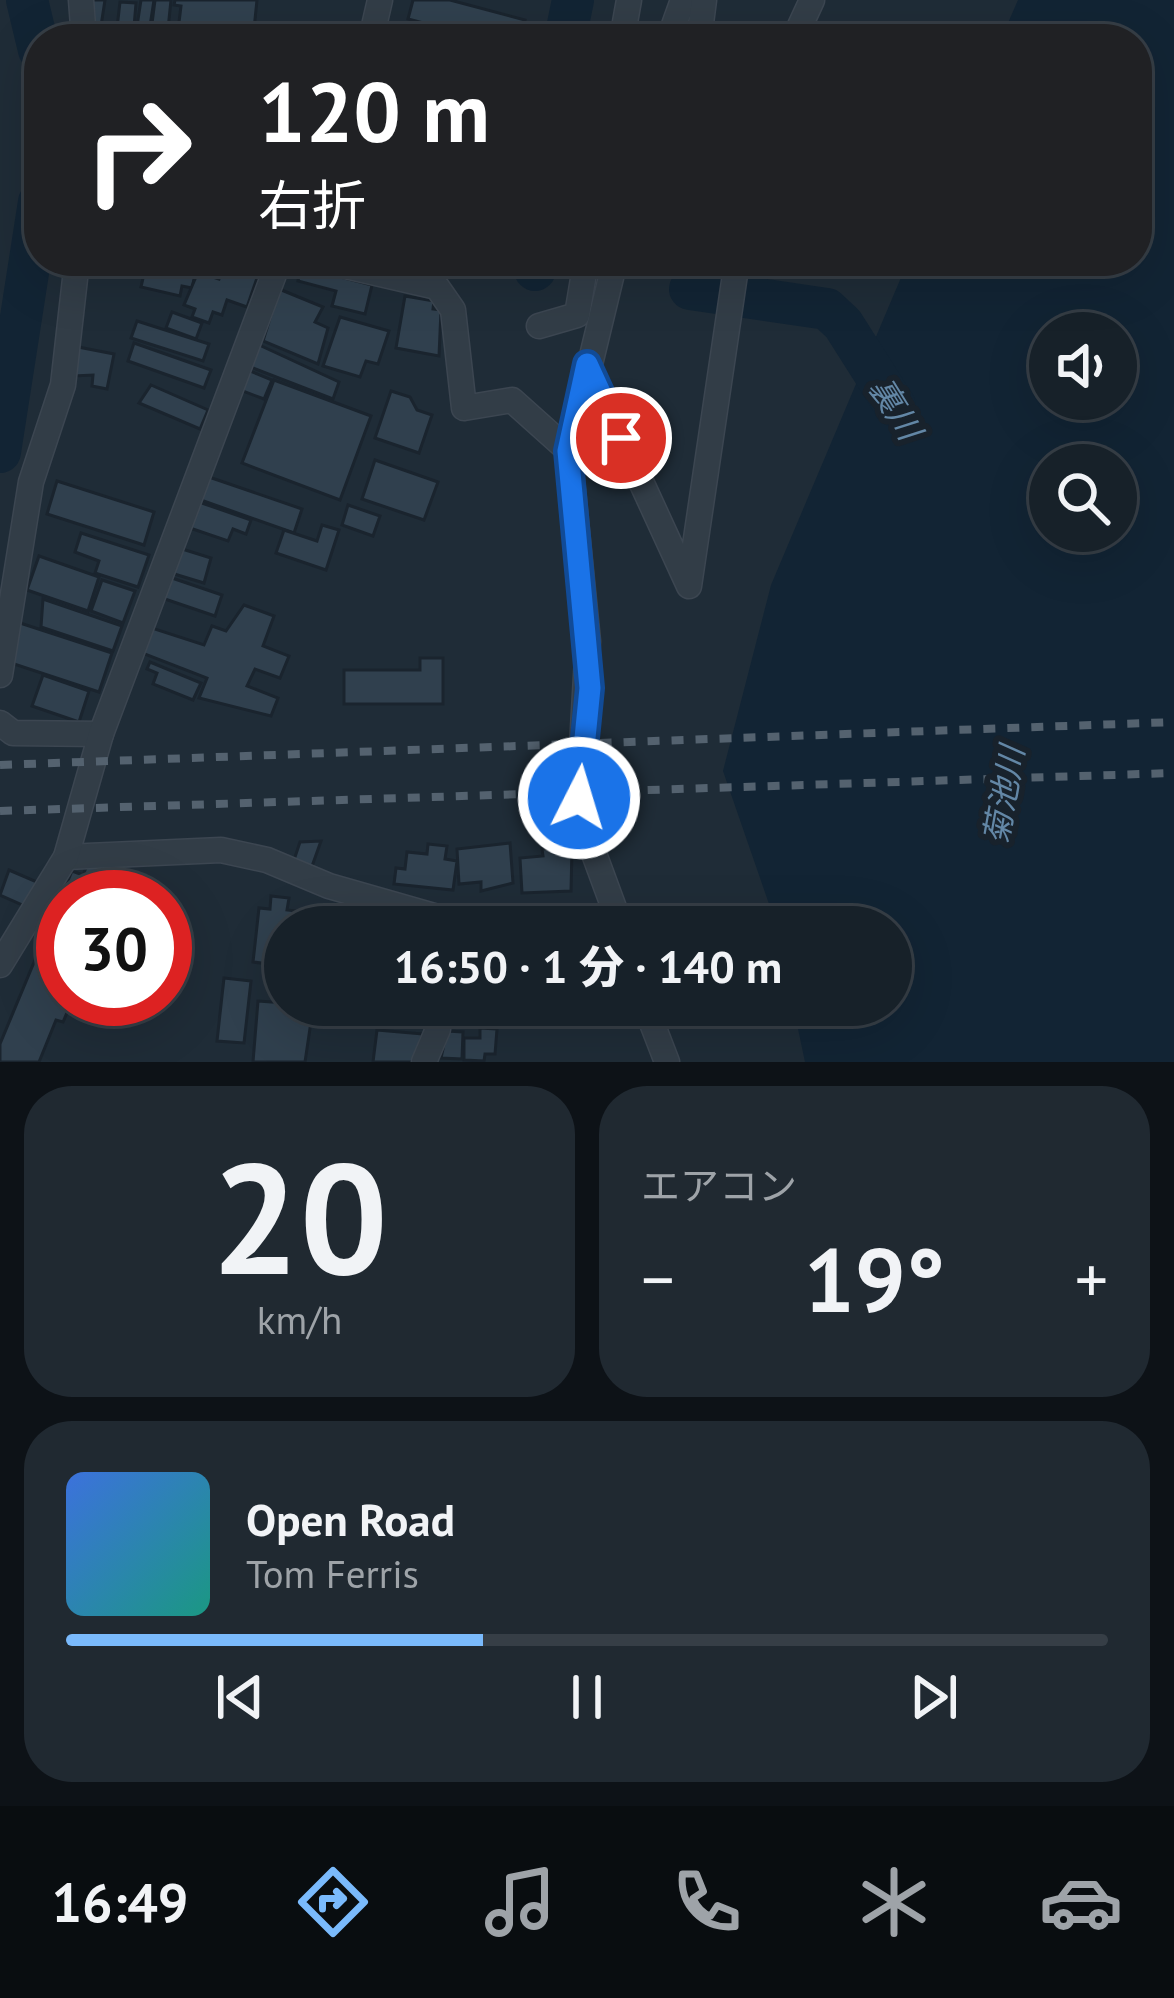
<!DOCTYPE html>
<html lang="ja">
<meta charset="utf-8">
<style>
body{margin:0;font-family:"PT Sans","Noto Sans JP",sans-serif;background:#202931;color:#f1f3f6;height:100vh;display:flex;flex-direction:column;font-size:45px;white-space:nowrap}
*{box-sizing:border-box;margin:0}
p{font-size:39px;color:#9ea3a8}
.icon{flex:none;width:66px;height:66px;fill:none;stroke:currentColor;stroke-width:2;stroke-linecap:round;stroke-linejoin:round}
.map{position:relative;height:1062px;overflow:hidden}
.side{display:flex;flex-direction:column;gap:24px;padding:24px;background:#0d1217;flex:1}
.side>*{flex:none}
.top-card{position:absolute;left:24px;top:24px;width:1128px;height:252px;border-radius:48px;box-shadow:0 12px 48px #0002,0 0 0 3px #363e46;background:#202124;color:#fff;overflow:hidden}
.fabs{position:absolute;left:1029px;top:312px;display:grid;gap:24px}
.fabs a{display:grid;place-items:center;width:108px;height:108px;border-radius:50%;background:#172129;box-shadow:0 12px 48px #0002,0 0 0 3px #363e46;font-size:60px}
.speed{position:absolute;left:36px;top:870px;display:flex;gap:24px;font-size:60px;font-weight:700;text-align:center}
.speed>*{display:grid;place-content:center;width:156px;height:156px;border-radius:50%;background:#172129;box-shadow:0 12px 48px #0002,0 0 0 3px #363e46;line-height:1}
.speed .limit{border:18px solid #d22;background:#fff;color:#111}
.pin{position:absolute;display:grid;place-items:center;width:102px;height:102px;color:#fff;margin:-51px;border:6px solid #fff;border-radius:50%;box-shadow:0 3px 12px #0007}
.me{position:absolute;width:132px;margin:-66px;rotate:5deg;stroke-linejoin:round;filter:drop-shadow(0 0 9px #0008)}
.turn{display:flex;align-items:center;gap:42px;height:252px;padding:0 36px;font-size:54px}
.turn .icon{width:156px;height:156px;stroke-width:2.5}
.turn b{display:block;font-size:84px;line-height:102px}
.big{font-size:90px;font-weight:800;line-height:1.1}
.side .card{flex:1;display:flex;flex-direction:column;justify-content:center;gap:18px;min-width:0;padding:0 42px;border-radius:48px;background:#202931}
.side .dial{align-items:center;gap:0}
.dial b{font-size:156px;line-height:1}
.song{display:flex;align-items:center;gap:36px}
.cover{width:144px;height:144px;border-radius:18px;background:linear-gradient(135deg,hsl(220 70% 55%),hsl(170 70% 35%))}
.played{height:12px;border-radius:6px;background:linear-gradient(90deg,#7abafc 40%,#363e46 40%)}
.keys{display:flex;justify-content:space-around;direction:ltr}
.heat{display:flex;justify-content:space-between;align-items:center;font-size:66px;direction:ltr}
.side .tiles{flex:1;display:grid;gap:24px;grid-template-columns:1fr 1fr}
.card:last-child{grid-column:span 2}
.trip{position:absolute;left:264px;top:906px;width:648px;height:120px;border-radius:60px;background:#172129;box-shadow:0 12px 48px #0002,0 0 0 3px #363e46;font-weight:800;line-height:120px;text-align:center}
.tab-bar{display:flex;height:192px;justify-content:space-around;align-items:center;background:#090d10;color:#9ea3a8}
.tab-bar .icon{width:84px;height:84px}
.tab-bar .current{color:#7abafc}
.tab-bar b{font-size:54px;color:#f1f3f6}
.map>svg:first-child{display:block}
</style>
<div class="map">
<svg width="1174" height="1062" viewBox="0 0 1174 1062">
<rect width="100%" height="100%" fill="#1f2c37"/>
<path fill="#122434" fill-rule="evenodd" d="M1018,0H1174V1062H805L793,1005H891V927H777L723,771L771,585L908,261H1137V39H1001ZM1050,333H1116V399H1050ZM1050,465H1116V531H1050Z"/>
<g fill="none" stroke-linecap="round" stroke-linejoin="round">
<g stroke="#122434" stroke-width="42">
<path d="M27,0L39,50"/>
<path d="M565,39L573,0"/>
<path d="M535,270V261"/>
<path d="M690,289L827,309L843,324L895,406"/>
<path d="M0,452L39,202"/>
</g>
</g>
<g fill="#30404e" stroke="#1a242e" stroke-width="3">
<path d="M84,0H105L99,39H91Z"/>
<path d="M141,0H154L148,39H135Z"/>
<path d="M155,0H171L167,39H150Z"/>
<path d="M175,0H257L253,39H177L181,6L174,5Z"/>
<path d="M413,0H450L525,20L520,39H485L408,19Z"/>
<path d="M120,2L136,3L133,39H109L110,27L117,28Z"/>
<path d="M413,23L455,34L454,39H409Z"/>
<path d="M147,261L196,270L192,288L182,286L180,296L141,287Z"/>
<path d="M225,261L259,272L247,307L227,300L222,315L213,312L209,323L192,317L195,309L184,305L198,272L219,279Z"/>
<path d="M301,267L372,285L365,314L332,306L336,291L298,281Z"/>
<path d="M279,289L323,307L315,322L328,328L318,364L263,341Z"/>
<path d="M405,296L434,301L433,309L441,310L439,356L396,348Z"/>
<path d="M172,312L202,323L196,339L166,328Z"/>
<path d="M340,317L389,331L378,364L366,361L360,377L323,366Z"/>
<path d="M137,321L209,344L203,361L131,338Z"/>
<path d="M134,343L211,370L204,388L128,361Z"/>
<path d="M257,344L339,382L333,399L248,366Z"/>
<path d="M78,347L114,354L107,389L92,386L93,375L73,376Z"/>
<path d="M248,370L272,380L264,399L240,390Z"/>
<path d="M274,380L371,416L340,500L242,463Z"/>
<path d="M151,385L208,410L200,429L139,403Z"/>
<path d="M391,391L410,397L417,410L432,415L419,453L375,438Z"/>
<path d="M375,460L438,482L424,520L362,499Z"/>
<path d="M206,476L302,509L294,533L198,499Z"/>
<path d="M57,481L154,512L144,545L47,514Z"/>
<path d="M196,501L251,520L246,534L233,529L228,541L187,527Z"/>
<path d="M348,505L380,516L373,536L342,525Z"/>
<path d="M322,525L339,530L326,570L276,553L284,530L317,541Z"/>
<path d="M81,533L149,555L138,587L95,573L99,561L75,552Z"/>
<path d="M179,548L211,558L204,583L171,573Z"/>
<path d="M39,556L99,577L88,611L27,590Z"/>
<path d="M169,577L222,595L215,616L162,598Z"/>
<path d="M102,580L135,591L123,623L91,611Z"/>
<path d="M43,599L122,626L113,651L41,627Z"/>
<path d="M244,605L274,616L263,646L289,656L280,678L255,669L247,686L278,698L271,716L199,698L207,678L142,653L152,628L204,645L212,626L226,631Z"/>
<path d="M17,622L112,653L99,692L11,663Z"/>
<path d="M420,658H443V704H344V670H420Z"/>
<path d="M150,662L201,683L193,700L153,684L157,673L147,669Z"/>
<path d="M43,675L89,691L79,722L32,706Z"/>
<path d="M321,841L311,869L293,863L300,842Z"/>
<path d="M510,843L513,883L481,891V882L459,884L457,849Z"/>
<path d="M428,844L447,846L445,859L457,861L453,890L394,884L396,868L405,869L407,852L427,854Z"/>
<path d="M572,847L571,891L522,893L520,858L543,856L542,849Z"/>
<path d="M88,863L131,881L124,897H63V999H73L63,1022L56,1020L39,1062H0V1044L72,871L83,875Z"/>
<path d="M9,870L37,882L27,907L0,895Z"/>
<path d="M271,896L289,898L287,910L297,911L296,927H285V966L253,962L259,908L270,909Z"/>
<path d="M224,978L251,981L244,1043L217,1041Z"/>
<path d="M258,1001L285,1003L287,1013L312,1015L305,1062H253Z"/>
<path d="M395,1005H436L434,1023L394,1020Z"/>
<path d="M453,1005H509V1017L452,1018Z"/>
<path d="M480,1028L497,1029L495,1054H485L484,1061L464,1060V1038H480Z"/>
<path d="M377,1030L423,1034L413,1062H373Z"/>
<path d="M447,1031L463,1032L462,1059L441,1058Z"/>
</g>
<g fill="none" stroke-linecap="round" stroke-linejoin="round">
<g stroke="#3c4651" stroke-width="27">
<g id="minor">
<path d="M81,0L84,39"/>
<path d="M371,39L380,0"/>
<path d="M622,39L629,0"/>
<path d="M669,39L683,0"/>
<path d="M699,39L704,0"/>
<path d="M794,39L812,0"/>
<path d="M324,261L437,287L453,310L464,408L512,400L569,451"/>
<path d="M615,261L569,451L588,641L579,798L586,832L621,927"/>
<path d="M539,326L577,315L586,261"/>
<path d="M587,364L689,586L737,261"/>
<path d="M0,675L31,482L63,385L77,261"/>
<path d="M0,723L13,733L101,734"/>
<path d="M66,857L221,850L267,860L329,886L448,920L620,924"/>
<path d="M0,965L66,857L101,734L279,261"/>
<path d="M645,1005L667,1062"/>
<path d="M424,1062L438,1029L440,1005"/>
</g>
</g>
<use href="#minor" stroke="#323d47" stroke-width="24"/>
<g stroke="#54626f" stroke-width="8" stroke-dasharray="12 12" stroke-linecap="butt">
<path d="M0,765L1174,722"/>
<path d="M0,811L1174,773"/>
</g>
</g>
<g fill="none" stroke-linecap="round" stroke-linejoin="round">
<g stroke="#114b97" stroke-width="30">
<path id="route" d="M579,798L590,688L568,451L587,364L621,438"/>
</g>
<use href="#route" stroke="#1a73e8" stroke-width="21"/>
</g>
<g text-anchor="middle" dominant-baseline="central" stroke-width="12" stroke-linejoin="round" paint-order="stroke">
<g font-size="33" font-style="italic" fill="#6387a6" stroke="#18222c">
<text transform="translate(896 408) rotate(58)">裏川</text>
<text transform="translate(1003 795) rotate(-80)">菊池川</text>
</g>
</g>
</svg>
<div class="fabs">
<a><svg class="icon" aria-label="sound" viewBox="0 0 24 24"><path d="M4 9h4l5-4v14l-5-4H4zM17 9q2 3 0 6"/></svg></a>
<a><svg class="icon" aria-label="search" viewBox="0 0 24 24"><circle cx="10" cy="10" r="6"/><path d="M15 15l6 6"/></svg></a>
</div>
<div class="speed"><div class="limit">30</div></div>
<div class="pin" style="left:621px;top:438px;background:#d93025"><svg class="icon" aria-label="arrive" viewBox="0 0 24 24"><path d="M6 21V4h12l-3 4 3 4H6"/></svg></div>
<svg class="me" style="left:579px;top:798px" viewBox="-20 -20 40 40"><circle r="17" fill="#1a73e8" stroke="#fff" stroke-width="3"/><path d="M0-11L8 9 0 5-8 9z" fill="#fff"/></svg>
<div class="trip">16:50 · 1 分 · 140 m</div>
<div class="top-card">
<div class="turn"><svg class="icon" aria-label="right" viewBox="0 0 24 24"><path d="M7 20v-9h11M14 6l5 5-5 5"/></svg><div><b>120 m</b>右折</div></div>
</div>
</div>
<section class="side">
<div class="tiles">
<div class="card dial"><b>20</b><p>km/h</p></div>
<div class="card"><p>エアコン</p>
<div class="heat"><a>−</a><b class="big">19°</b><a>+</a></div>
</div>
<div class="card">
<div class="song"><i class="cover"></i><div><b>Open Road</b><p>Tom Ferris</p></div></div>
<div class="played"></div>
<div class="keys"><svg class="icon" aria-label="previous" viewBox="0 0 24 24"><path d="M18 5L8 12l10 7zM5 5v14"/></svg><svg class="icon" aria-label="pause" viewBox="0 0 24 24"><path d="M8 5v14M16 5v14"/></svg><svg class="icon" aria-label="next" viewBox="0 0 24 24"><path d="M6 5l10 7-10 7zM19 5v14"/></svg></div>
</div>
</div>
</section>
<nav class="tab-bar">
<b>16:49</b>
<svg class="icon current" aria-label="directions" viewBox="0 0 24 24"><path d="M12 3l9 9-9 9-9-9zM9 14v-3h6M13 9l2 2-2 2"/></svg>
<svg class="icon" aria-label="music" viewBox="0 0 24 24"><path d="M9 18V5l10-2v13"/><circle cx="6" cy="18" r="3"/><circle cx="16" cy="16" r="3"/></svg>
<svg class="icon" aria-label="phone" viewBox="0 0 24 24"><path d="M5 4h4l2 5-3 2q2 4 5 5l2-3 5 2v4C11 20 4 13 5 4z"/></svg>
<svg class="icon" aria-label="climate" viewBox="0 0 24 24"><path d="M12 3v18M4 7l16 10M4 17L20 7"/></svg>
<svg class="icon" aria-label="car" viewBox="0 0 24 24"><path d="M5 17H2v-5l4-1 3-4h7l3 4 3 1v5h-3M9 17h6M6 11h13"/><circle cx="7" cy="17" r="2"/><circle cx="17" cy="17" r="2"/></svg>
</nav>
